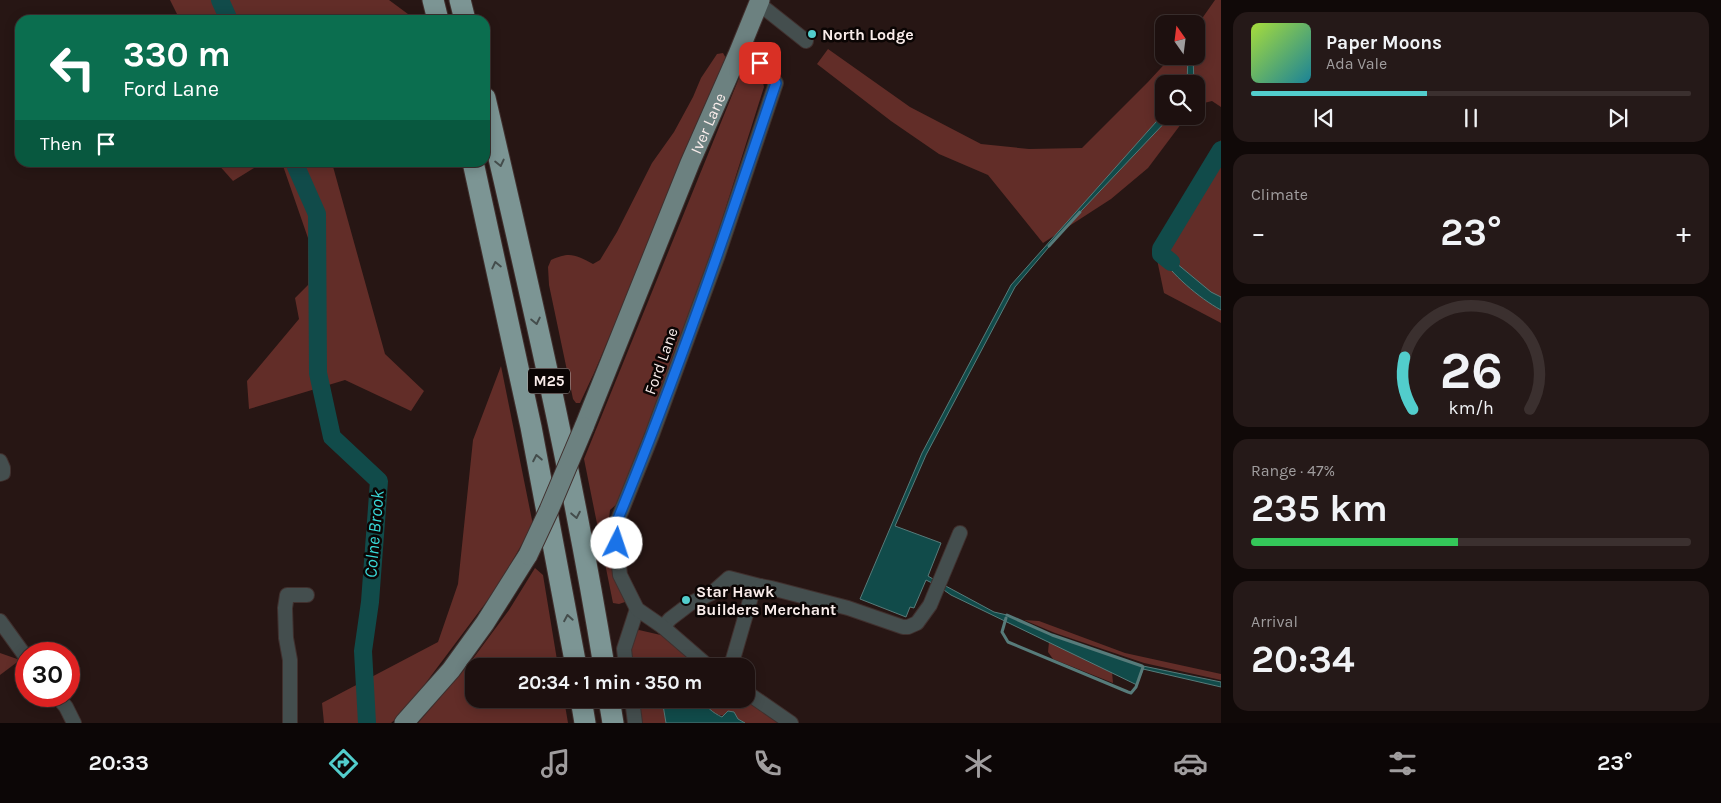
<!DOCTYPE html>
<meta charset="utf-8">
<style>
body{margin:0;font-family:Karla,sans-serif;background:#251918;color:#f1f3f6;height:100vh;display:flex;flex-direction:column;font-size:19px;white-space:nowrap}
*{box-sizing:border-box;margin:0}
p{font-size:16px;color:#a09d9e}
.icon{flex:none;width:28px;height:28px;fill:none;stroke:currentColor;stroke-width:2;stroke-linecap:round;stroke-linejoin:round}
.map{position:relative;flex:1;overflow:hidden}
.drawer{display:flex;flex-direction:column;gap:12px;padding:12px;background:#100908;width:500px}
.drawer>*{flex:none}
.guide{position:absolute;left:15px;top:15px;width:475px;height:152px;border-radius:15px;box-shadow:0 2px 12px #0003,0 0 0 1px #3b302f;background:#0b6e4f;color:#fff;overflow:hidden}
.needle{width:32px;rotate:346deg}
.controls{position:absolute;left:1155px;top:15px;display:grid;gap:10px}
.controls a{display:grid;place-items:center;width:50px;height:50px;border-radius:10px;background:#1d100f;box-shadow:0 2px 12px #0003,0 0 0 1px #3b302f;font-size:25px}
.speed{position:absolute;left:15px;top:642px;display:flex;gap:10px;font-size:25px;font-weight:700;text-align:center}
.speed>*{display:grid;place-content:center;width:65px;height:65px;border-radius:50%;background:#1d100f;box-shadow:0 2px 12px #0003,0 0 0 1px #3b302f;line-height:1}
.speed .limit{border:8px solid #d22;background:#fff;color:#111}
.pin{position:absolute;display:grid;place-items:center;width:42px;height:42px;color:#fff;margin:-21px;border-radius:10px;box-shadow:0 2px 8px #0006}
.me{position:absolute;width:55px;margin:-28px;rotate:4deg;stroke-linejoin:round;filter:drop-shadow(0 0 4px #0008)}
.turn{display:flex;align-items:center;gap:18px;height:105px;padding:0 25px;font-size:22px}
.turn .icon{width:65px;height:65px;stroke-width:2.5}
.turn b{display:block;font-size:35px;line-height:42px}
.then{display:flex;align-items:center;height:48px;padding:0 25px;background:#0003;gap:10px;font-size:19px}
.big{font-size:38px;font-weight:700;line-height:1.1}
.drawer .tile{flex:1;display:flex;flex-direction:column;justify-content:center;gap:8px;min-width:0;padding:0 18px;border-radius:15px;background:#251918}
.drawer .dial{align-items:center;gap:0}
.dial svg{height:130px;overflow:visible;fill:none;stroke:#3b302f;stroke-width:7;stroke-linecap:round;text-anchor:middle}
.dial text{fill:#f1f3f6;stroke:none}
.song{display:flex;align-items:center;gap:15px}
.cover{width:60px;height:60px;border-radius:8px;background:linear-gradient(135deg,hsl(80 70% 55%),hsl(190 70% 35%))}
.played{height:5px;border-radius:2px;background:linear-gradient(90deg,#52cdcc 40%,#3b302f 40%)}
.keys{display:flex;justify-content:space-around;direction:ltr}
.heat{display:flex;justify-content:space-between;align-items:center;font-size:28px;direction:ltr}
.charge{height:8px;border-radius:4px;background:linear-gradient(90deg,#34c759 47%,#3b302f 0)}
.trip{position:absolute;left:465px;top:658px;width:290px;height:50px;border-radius:15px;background:#1d100f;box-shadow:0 2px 12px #0003,0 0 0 1px #3b302f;font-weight:700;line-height:50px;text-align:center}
.tabs{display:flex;height:80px;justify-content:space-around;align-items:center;background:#0c0606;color:#a09d9e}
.tabs .icon{width:35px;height:35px}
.tabs .active{color:#52cdcc}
.tabs b{font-size:22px;color:#f1f3f6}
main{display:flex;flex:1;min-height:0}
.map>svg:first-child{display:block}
</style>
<main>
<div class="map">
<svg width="1221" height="723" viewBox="0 0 1221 723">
<rect width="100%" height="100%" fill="#271614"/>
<g fill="#622d28">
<path d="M170,0H389L412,17L410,20H180Z"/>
<path d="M1215,0H1221V107L1212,101L1196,105V84H1164V116H1187L1148,168L1111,199L1043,243L988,175L939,154L891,121L817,64L828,49L910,107L981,144L1029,149L1082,148L1148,82L1172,56H1196V27Z"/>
<path d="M723,53L727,60L594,373L580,403H576L573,399L549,285L548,267L551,260C570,251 576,255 593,264L600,260L617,232L652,163L674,132L693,97L701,78L717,54Z"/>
<path d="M749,68C759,70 762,77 764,87L688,327L619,502L610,510L609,519L615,526L628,601L619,604L613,603L584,459L737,83L742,70Z"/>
<path d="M1221,140V323L1164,293L1155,250L1206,160Z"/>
<path d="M217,163H262L233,181Z"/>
<path d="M282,163H332L385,354L424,391L411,411L345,380L249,409L247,381L299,319L295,298L308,285V238Z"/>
<path d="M501,366L533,525L496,589L404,712L391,723H324L322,703L438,642L458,584L473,440Z"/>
<path d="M535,568L543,575L558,666H474V699H564L568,723H418L469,664L509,610Z"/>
<path d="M1024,620L1039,621L1125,653L1221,674V680L1144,663L1055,633Z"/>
<path d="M639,630L665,636L705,666H624L633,632Z"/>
<path d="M1049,642L1112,672L1113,683L1053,659L1048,652Z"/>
<path d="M0,653L20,660L0,675Z"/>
<path d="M625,699H662L666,723H628Z"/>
<path d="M702,699H746L788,723H745L738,719L715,714L705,705Z"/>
</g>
<g fill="#114b4a" stroke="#577b7a">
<path d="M1188,56H1193L1194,84H1187Z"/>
<path d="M1164,113V116H1171L1065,228L1015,287L926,455L895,526L941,543L928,576L938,582L936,585L926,580L914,608L910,607L906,617L860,599L922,453L1011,285Z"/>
<path d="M1164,244V253L1211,292L1221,297V310C1199,298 1171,274 1158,253L1159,248Z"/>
<path d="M942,584L994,612L1007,615L1052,635L1143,666L1221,682V687L1143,669L1137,685L951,595L941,588Z"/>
<path d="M662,699H702C706,707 713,713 722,717L728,711L734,712L738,719L745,723H666Z"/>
</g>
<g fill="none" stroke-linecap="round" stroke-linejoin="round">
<g stroke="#577b7a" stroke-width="3">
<path d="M1049,246L1080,212"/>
<path d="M1007,615L1052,635L1142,666"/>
<path d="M1006,618L1002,632L1008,642L1128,692L1131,693L1136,687L1143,667"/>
</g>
<g stroke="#114b4a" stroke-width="18">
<path d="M220,0L229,20"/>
<path d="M294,162L317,214L318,373L332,437L379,481L370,602L363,651L367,723"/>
<path d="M1171,262L1161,254V249L1221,150"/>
</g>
<g stroke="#40302e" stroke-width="16">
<g id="minor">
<path d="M758,3L806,41"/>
<path d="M0,461L3,468V473L0,474"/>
<path d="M0,621L26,657"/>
<path d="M663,627L670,619L691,603L712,593L729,578L760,586"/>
<path d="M626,666L624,649L637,609"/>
<path d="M708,666L663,627L637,609L620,575L615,527L652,435L718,255L776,83L760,63L738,54"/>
<path d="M731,666L753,590L760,586L771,588L848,608L903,627H908L917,623L930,605L960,533"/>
<path d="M746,692L791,723"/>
<path d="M57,696L66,707L74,723"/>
<path d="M632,699L635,723"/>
<path d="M290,723V660L286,638L285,608L287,595H307"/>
</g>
</g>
<g stroke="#40302e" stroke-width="21">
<g id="major">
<path id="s1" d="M584,427L690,163L738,54L760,0"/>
<path d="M404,723L451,670L485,623L528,555"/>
</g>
</g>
<g stroke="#40302e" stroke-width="23">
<g id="highway">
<path d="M433,0L438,20"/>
<path d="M460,0L465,20"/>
<path d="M485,98C529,287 573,475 604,666"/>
<path d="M473,162L531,427L576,666"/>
<path d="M581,699L585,723"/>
<path d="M609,699L613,723"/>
</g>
</g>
<use href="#minor" stroke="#444e4e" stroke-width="14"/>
<use href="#major" stroke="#6c8180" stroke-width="19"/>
<use href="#highway" stroke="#7c9594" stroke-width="21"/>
<g stroke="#40302e" stroke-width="21" stroke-linecap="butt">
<path id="major-bridge" d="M528,555L549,510L584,427"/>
</g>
<use href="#major-bridge" stroke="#6c8180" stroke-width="19"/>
</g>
<defs><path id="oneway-chevron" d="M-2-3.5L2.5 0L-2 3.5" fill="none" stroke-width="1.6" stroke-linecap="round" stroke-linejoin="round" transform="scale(1.25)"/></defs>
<g stroke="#444d4c">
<use href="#oneway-chevron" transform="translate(500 163) rotate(77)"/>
<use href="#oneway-chevron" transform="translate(496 265) rotate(-103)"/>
<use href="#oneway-chevron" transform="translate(536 321) rotate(78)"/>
<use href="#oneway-chevron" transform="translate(537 458) rotate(-101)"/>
<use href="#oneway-chevron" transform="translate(576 515) rotate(79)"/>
<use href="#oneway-chevron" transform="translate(568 618) rotate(-100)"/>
</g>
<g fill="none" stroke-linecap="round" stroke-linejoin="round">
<g stroke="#114b97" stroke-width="12">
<path id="route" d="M617,543L615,526C675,381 726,232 776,83L760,63"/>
</g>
<use href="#route" stroke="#1a73e8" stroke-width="9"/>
</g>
<g fill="#52cdcc" stroke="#0b0504" stroke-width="2">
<circle cx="812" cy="34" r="5"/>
<circle cx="686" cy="600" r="5"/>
</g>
<g text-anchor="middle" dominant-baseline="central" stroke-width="5" stroke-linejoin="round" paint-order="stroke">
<rect fill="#0b0504" stroke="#b2a7a5" stroke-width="1" x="528" y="368.5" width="42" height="25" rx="4"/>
<g font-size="15" font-weight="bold" fill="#f9ecea">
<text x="549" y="381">M25</text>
</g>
<g font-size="16" font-weight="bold" fill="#f9ecea" stroke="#0b0504" text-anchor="start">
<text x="822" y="34">North Lodge</text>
<text x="696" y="591">Star Hawk<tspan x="696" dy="18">Builders Merchant</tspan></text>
</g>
<g font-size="16" fill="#f9ecea" stroke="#0b0504">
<text stroke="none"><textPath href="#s1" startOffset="328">Iver Lane</textPath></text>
<text transform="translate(661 361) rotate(-70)">Ford Lane</text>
</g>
<g font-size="18" font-style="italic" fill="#39d7d7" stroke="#0b0504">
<text transform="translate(374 534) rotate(-85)">Colne Brook</text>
</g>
</g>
</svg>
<div class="controls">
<a><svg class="needle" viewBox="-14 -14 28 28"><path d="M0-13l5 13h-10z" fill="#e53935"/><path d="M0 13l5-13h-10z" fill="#a09d9e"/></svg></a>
<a><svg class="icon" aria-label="search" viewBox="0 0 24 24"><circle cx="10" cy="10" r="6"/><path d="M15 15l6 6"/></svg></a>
</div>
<div class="speed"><div class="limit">30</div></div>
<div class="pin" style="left:760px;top:63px;background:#d93025"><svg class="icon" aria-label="arrive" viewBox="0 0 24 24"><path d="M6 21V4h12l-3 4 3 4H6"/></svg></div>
<svg class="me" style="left:617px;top:543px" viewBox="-20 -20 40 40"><circle r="19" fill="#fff"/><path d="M0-13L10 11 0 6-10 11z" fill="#1a73e8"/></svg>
<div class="trip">20:34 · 1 min · 350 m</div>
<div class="guide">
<div class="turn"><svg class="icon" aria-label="left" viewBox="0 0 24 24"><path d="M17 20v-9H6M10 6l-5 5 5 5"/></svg><div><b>330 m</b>Ford Lane</div></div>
<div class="then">Then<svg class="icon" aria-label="arrive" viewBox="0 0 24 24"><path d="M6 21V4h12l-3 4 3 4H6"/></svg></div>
</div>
</div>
<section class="drawer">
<div class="tile">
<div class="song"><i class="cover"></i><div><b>Paper Moons</b><p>Ada Vale</p></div></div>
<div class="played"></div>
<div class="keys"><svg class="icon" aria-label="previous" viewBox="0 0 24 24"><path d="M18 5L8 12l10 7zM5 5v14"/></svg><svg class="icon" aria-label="pause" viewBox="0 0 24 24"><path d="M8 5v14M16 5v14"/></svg><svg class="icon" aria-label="next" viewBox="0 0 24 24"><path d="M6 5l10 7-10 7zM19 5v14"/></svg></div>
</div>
<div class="tile"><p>Climate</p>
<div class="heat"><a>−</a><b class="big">23°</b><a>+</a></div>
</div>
<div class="tile dial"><svg viewBox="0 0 100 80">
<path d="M14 69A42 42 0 1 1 86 69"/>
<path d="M14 69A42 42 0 0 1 9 37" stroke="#52cdcc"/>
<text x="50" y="56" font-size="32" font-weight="700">26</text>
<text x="50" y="72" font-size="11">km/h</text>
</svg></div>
<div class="tile"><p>Range · 47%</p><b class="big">235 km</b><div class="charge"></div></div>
<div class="tile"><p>Arrival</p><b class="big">20:34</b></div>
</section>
</main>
<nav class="tabs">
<b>20:33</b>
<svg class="icon active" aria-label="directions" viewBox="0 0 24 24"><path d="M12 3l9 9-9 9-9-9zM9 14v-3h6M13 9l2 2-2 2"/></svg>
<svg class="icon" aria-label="music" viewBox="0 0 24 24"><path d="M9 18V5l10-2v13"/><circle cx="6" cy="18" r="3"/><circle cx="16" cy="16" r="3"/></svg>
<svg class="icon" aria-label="phone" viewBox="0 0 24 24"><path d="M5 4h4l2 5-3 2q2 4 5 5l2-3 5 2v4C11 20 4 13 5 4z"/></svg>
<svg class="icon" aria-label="climate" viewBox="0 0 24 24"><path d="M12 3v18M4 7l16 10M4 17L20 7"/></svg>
<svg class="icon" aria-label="car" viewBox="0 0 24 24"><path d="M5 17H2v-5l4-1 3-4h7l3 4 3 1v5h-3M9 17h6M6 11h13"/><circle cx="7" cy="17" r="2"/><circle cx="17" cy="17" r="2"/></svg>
<svg class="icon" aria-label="filters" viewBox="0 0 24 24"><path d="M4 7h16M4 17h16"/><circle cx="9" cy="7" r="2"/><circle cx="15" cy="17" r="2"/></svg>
<b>23°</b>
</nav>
